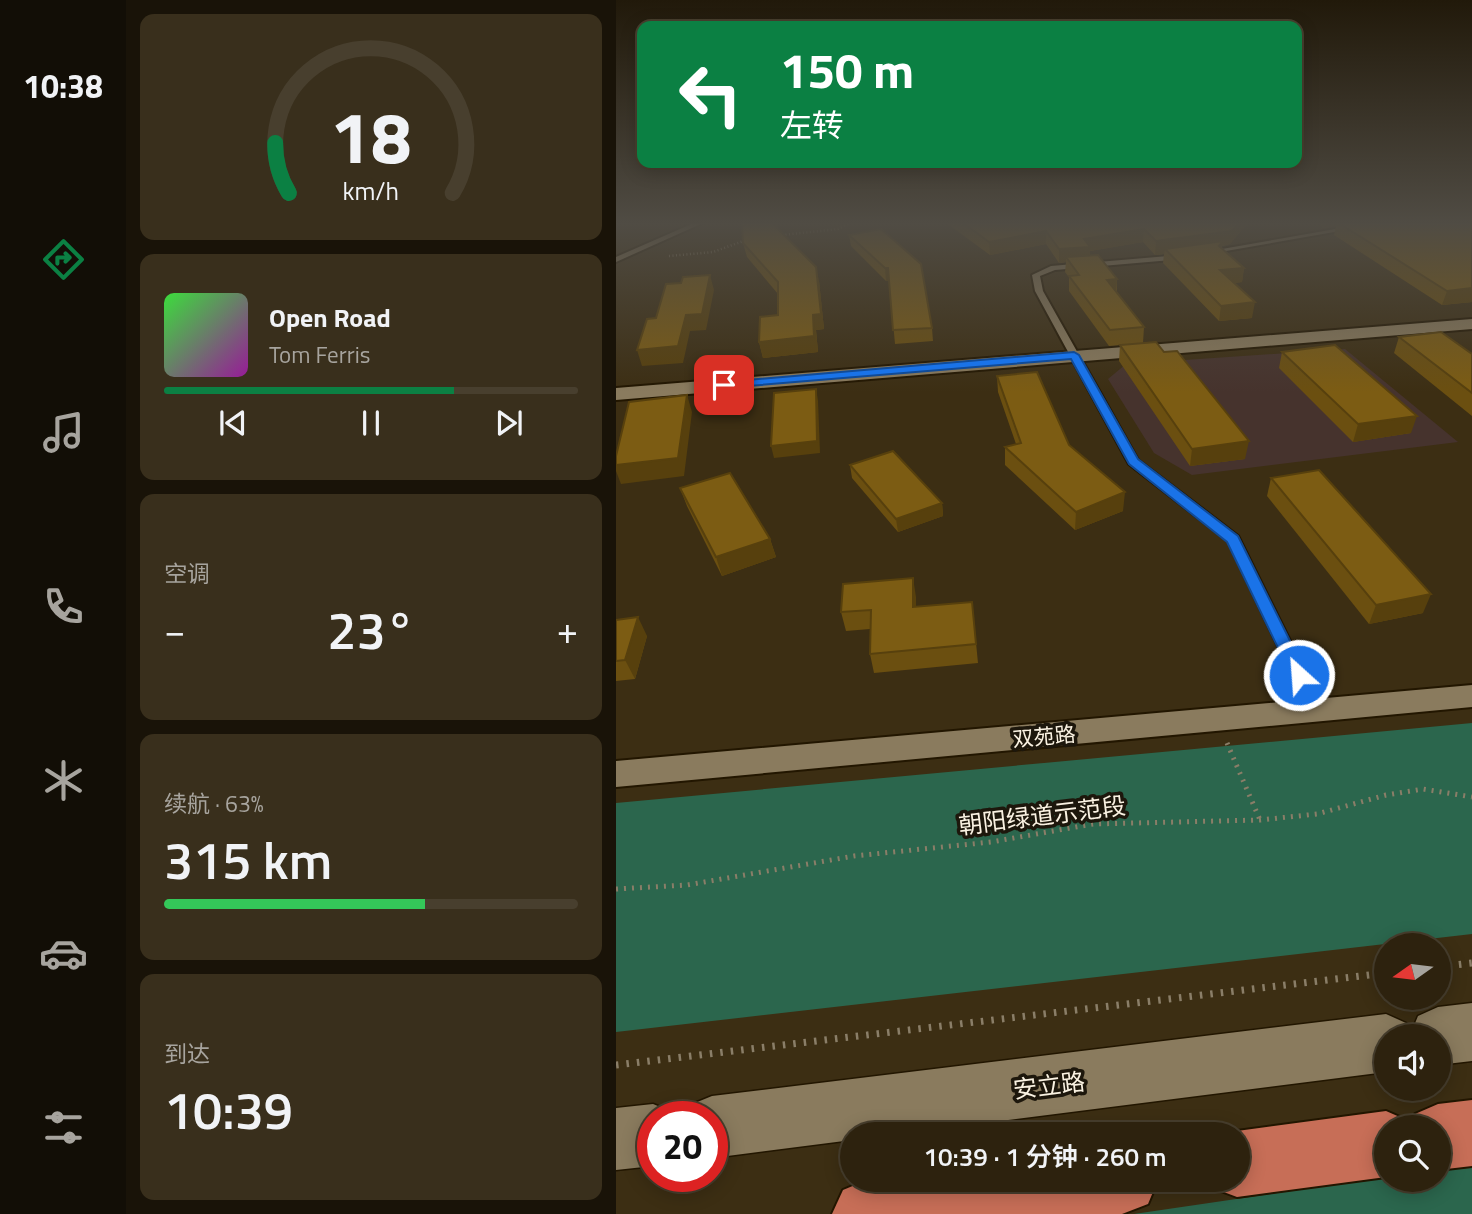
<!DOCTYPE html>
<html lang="zh">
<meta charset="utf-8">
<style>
body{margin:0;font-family:"Titillium Web","Noto Sans SC",sans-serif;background:#392f1c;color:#f1f3f6;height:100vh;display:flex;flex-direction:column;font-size:26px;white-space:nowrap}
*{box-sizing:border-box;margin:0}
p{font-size:23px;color:#a7a49e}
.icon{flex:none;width:38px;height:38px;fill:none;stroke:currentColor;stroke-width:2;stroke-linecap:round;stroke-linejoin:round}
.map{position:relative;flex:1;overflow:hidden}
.sheet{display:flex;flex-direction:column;gap:14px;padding:14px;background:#191308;width:490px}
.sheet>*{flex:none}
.banner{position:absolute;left:21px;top:21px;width:665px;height:147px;border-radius:14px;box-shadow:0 4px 18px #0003,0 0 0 2px #483f2e;background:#0b8043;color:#fff;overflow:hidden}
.needle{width:46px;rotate:256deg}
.controls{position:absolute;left:758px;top:933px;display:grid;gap:14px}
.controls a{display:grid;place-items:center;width:77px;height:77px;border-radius:50%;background:#2d220e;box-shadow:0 4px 18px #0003,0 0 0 2px #483f2e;font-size:35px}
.speed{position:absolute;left:21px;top:1101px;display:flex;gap:14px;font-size:35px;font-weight:700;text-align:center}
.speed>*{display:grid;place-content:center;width:91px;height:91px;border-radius:50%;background:#2d220e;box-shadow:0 4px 18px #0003,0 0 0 2px #483f2e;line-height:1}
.speed .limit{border:10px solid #d22;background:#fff;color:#111}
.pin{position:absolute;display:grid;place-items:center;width:60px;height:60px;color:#fff;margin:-30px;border-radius:14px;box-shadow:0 4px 10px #0006}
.me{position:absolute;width:77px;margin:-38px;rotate:334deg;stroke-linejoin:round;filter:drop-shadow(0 0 5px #0008)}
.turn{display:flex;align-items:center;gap:24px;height:147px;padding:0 28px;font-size:32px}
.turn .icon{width:91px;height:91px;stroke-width:2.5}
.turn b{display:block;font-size:49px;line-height:60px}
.big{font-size:52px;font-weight:600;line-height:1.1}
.sheet .card{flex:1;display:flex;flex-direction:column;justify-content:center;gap:10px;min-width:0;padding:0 24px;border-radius:14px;background:#392f1c}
.sheet .dial{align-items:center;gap:0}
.dial svg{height:182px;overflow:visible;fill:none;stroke:#483f2e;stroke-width:7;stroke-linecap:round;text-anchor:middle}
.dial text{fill:#f1f3f6;stroke:none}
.song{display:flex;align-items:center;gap:21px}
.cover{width:84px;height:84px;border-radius:10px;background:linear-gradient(135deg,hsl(120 70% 55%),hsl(300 70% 35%))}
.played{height:7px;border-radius:4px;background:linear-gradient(90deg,#0b8043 70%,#483f2e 70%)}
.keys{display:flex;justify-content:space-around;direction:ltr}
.heat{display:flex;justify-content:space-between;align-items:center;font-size:38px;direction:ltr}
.charge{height:10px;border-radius:5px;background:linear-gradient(90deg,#34c759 63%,#483f2e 0)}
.trip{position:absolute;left:224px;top:1122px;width:410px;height:70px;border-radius:35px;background:#2d220e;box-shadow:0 4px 18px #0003,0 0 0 2px #483f2e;font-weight:600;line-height:70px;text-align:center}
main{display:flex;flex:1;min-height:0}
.dock{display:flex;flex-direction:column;width:126px;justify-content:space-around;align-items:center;background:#120e06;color:#a7a49e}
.dock .icon{width:49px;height:49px}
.dock .active{color:#0b8043}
.dock b{font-size:32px;color:#f1f3f6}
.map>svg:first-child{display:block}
</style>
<main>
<nav class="dock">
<b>10:38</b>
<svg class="icon active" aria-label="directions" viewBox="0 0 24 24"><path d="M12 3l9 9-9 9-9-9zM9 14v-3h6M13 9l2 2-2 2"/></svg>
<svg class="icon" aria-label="music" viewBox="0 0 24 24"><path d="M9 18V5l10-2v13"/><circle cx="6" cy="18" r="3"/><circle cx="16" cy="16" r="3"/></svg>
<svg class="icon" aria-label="phone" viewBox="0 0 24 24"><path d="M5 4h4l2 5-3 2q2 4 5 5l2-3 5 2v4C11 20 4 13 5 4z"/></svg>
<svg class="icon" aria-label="climate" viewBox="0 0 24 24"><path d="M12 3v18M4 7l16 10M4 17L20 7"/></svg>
<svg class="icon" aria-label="car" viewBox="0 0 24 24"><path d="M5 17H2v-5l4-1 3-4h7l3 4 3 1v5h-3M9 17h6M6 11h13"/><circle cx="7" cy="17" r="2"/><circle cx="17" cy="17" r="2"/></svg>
<svg class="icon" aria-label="filters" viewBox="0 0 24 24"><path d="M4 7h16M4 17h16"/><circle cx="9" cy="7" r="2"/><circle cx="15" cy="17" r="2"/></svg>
</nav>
<section class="sheet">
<div class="card dial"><svg viewBox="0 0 100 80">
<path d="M14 69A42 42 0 1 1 86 69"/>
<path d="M14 69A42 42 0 0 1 8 47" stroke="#0b8043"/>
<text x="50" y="56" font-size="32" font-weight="700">18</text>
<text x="50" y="72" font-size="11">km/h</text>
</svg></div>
<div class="card">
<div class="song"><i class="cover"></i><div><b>Open Road</b><p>Tom Ferris</p></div></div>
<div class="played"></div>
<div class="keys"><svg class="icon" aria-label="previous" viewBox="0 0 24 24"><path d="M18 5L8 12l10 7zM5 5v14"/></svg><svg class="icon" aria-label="pause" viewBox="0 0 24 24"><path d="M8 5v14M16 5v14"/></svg><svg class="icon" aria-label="next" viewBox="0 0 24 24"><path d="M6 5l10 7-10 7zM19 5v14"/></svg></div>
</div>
<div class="card"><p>空调</p>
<div class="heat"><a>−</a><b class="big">23°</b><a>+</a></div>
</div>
<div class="card"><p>续航 · 63%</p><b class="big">315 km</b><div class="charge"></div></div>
<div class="card"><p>到达</p><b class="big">10:39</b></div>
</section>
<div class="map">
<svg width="856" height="1214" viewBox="0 0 856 1214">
<rect width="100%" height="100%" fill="#3c2e13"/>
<path fill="#46332d" d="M729,349L842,442L576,475L538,453L492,379L510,364Z"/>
<g fill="#2b664d">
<path d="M856,723V934L0,1032V803Z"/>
<path d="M856,1165V1214H518L770,1177V1180H822L823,1170Z"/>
</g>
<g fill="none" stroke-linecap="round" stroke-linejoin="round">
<g stroke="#221600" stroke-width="4">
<g id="lane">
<path d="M80,222H89L0,262V257Z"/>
<path d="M759,222H775L587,255L583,253Z"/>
<path d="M564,255H567V259L439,270L424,276L427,291L522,460L622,536L709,711L707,715L701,717L695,715L693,711L612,541L513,464L419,291L416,275L435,266Z"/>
</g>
</g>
<g stroke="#221600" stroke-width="4">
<g id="street">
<path d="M856,319V329L0,400V388Z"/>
<path d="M856,685V707L0,787V761Z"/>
</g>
</g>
<g stroke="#221600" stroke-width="3">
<g id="secondary">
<path d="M856,1003V1061L822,1065V1036H770V1072L283,1134H236V1140L96,1158V1116H69L74,1105L96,1096L770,1014L790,1023L795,1033L802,1016L822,1007Z"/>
<path d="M37,1104L59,1113L60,1116H37V1166L0,1170V1108Z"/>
</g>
</g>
<g stroke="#221600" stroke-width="4">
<g id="primary">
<path d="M856,1100V1166L822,1170V1127H770V1177L621,1197L597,1188L594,1180H621V1134H613L621,1131L770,1111L793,1121L795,1124L799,1114L822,1104Z"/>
<path d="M251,1180H542L532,1204L506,1214H216L227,1190Z"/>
</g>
</g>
<g stroke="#8a7e68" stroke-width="2.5" stroke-dasharray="1 2.5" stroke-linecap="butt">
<path d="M166,235L222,229L236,222"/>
<path d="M53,256L97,252L133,239"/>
</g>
<g stroke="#8a7e68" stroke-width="5" stroke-dasharray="2 6" stroke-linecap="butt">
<path d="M611,743L644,820"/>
<path d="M0,889L71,885L238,856L375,842L477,824L644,820L701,814L770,795L807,789L856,797"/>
</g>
<g stroke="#8a7e68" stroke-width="7" stroke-dasharray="2.5 8" stroke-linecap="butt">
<path d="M822,967L856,963"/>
<path d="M0,1065L770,973"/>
</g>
<use href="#lane" fill="#8a7b5e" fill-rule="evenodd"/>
<use href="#street" fill="#8a7b5e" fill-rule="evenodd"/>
<use href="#secondary" fill="#8a7b5e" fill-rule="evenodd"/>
<use href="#primary" fill="#c76e57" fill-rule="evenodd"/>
</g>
<g fill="#6b4f10">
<path d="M329,222H632L614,244L606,246V248L628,268L626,282L618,283L636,318L603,321L547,263L548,254L539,255L527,242L474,251V255L501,279V292L528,327L527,343L629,459L574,466L503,361L504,345L493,346L453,291V277L449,272L450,262L443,263L430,244L374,255Z"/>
<path d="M699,222H856V302L826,305L718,235L720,226L708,228Z"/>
<path d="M265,229L316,328L317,341L279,344L273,280L270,281L235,246L233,235Z"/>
<path d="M127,243L203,281L208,329L200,330L202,352L147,358L143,342L162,315V294L131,257Z"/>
<path d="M783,337L856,354V416L778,353Z"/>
<path d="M666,352L795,433L737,442L663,368Z"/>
<path d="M381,376L453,445L507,511L459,530L389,465V447L400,444L382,392Z"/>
<path d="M234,465L326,503L327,516L282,532L236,478Z"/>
<path d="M655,478L807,613L753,624L651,496Z"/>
<path d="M64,488L154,539L160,557L106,576L71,506Z"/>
<path d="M297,578L300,607L356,602L362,663L258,673L254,654V629L230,631L225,612Z"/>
<path d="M0,620L31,636L19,679L0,681Z"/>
</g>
<g fill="#57400d">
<path d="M624,222H632L614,244L606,246L605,255L549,249L548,254L539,255L540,241Z"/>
<path d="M709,222H721L720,226L708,228Z"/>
<path d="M528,229L527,242L474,251V260L450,257V262L443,263V249L468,239Z"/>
<path d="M430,231V244L374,255L373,242Z"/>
<path d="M200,267L203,281L208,329L200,330L202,352L147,358L143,342L197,315Z"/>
<path d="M269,268H272L273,280L270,281Z"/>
<path d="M628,268L626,282L602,285L604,270Z"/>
<path d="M94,275L98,290L90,330L74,331L67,363L26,366L21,350L70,315Z"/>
<path d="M501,279L500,294L491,280Z"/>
<path d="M856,288V302L826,305L831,291Z"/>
<path d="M639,302L636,318L603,321L605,306Z"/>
<path d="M200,389L202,401L204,453L158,458L155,446Z"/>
<path d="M71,395L76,412L68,476L5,484L0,471V465Z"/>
<path d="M801,416L795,433L737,442L742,424Z"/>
<path d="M633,441L629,459L574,466L576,449Z"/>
<path d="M509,492L507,511L459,530L460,512Z"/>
<path d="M326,503L327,516L282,532L280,519Z"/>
<path d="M154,539L160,557L106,576L100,557Z"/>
<path d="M297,578L300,597V626L297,607Z"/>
<path d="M815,594L807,613L753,624L760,605Z"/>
<path d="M22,617L31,636L19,679L9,660Z"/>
</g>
<g fill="#7c5c13" stroke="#57400d" stroke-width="2">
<path d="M126,222H155L200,267L205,314L197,315L198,336L143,342L144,317L162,315V282L127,243Z"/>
<path d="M346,222H624L616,231L540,241L528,229L468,239L474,247L443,249L430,231L373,242Z"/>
<path d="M721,222H856V288L831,291Z"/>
<path d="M265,229L305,264L316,328L277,330L272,268H269L233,235Z"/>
<path d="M607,241L603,246L628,268L604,270L639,302L605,306L549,249Z"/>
<path d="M482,255L501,279L491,280L528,327L494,330L453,276L463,275L450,257Z"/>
<path d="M94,275L86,314L70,315L62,346L21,350L31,319L40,318L50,284L65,283L67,277Z"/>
<path d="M825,332L856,354V393L783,337Z"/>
<path d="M540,342L548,352L561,351L633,441L576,449L504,345Z"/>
<path d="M719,345L801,416L742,424L666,352Z"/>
<path d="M421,372L453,445L509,492L460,512L389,447L405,443L381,376Z"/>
<path d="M200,389L201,441L155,446L158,393Z"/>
<path d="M71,395L62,458L0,465V456L13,402Z"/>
<path d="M277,451L326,503L280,519L234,465Z"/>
<path d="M703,470L815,594L760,605L655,478Z"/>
<path d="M114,473L154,539L100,557L64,488Z"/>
<path d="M297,578V607L356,602L360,644L254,654L255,610L225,612L227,584Z"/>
<path d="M22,617L9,660L0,661V620Z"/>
</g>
<linearGradient id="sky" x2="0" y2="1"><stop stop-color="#21190a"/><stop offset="0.57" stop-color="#504c44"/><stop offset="1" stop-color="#504c44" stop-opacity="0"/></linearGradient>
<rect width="856" height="392" fill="url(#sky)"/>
<path fill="#1a73e8" stroke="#114b97" stroke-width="2" d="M458,352L463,355L522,459L622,536L691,675L689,679H677L611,542L513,464L455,359L108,388L102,385L108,382Z"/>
<g text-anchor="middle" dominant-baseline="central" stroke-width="7" stroke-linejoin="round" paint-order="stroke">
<g font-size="21" fill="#faf2e2" stroke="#1d170c">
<text transform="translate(428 736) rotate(-5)">双苑路</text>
</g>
<g font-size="24" fill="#faf2e2" stroke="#1d170c">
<text transform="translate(426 815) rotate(-7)">朝阳绿道示范段</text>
<text transform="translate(433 1085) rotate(-7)">安立路</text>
</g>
</g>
</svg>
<div class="controls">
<a><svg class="needle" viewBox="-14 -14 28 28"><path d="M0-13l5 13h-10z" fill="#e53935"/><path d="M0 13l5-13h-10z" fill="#a7a49e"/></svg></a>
<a><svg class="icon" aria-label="sound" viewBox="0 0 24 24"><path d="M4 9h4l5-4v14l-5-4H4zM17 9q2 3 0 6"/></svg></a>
<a><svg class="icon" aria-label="search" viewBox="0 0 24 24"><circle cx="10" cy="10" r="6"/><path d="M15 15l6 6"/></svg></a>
</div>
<div class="speed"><div class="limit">20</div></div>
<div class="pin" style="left:108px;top:385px;background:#d93025"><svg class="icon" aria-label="arrive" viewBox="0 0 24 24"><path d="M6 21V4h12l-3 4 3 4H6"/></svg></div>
<svg class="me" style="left:683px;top:675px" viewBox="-20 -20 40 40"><circle r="17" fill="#1a73e8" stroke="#fff" stroke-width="3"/><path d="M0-11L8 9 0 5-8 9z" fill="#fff"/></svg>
<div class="trip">10:39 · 1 分钟 · 260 m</div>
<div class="banner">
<div class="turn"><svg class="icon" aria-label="left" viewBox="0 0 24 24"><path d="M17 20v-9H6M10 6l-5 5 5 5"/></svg><div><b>150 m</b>左转</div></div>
</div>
</div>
</main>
